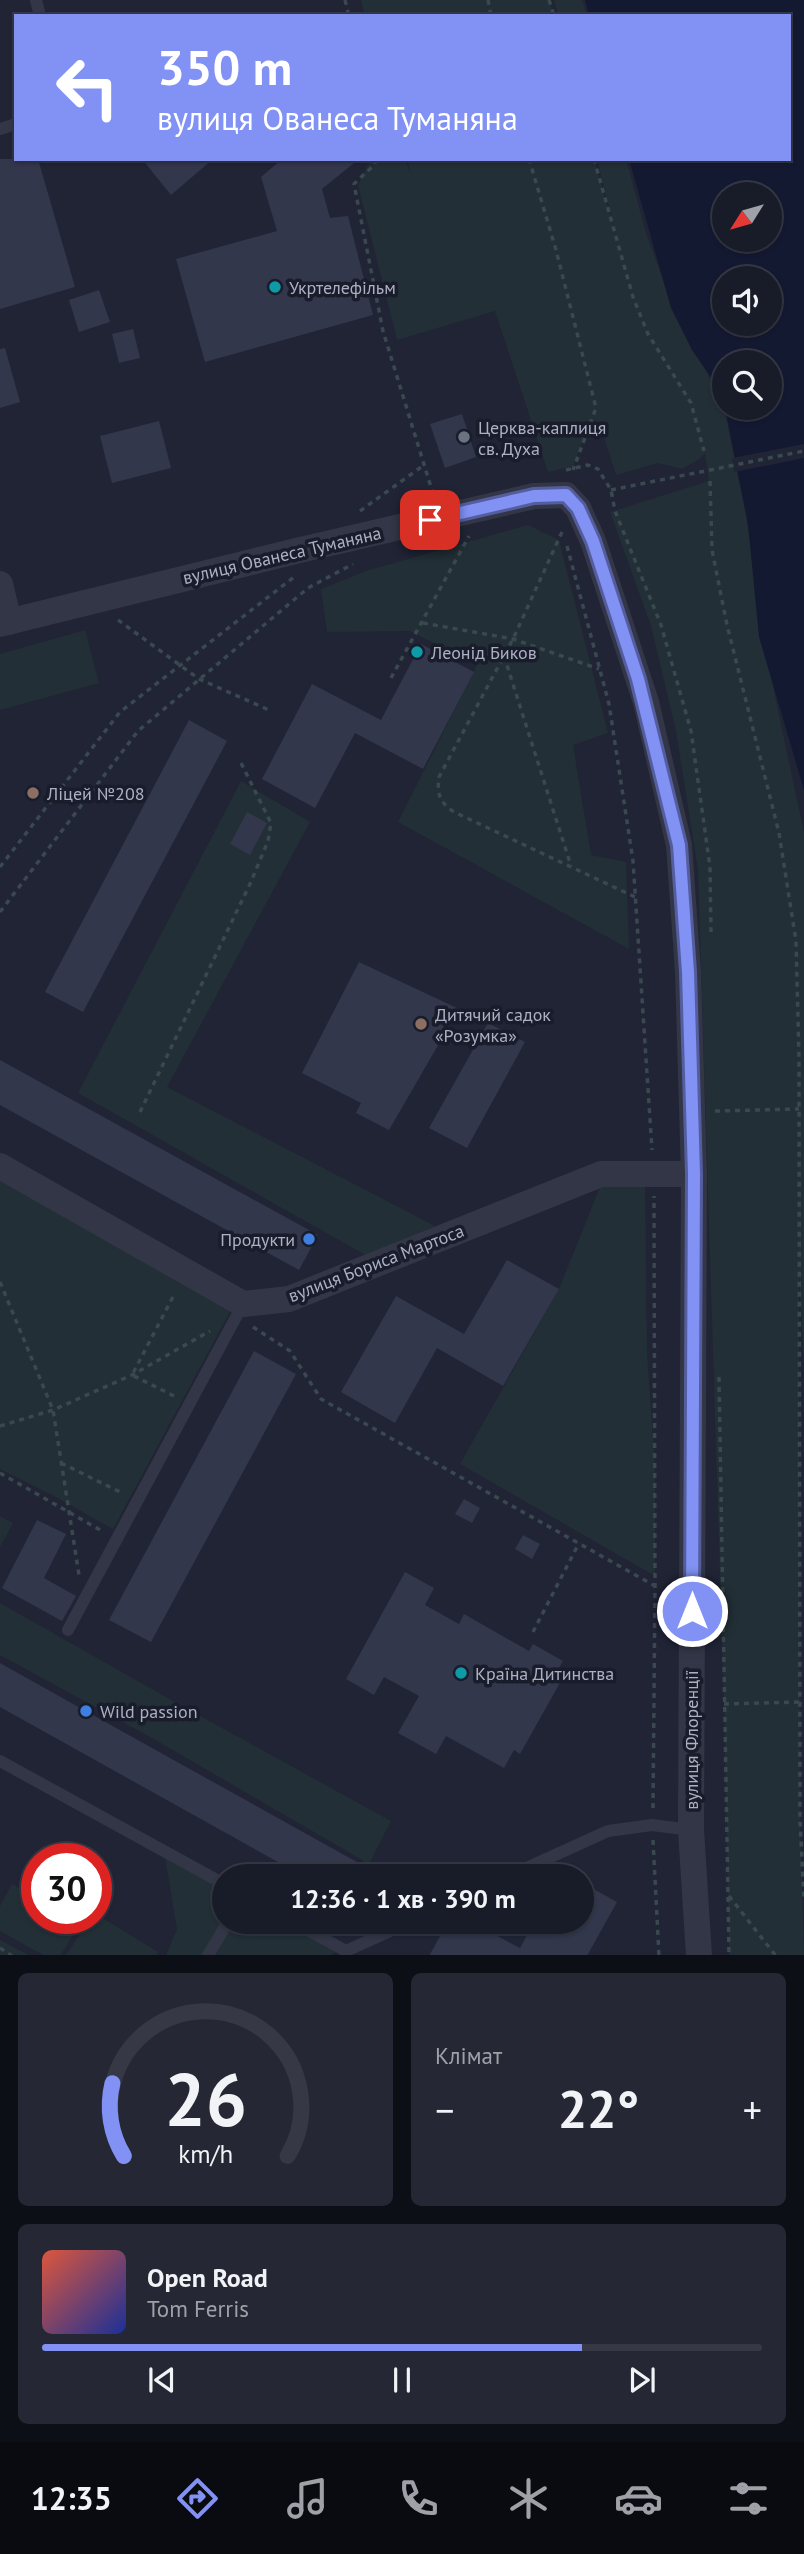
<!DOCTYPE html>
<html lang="uk">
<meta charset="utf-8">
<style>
body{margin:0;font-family:"PT Sans",sans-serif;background:#252834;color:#f1f3f6;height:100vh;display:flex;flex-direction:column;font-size:26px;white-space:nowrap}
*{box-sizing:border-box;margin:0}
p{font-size:23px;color:#9fa1a8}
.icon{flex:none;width:38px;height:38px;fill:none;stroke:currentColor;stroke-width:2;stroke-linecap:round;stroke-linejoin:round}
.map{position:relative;height:1955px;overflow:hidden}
.drawer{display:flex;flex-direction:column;gap:18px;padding:18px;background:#0d0f16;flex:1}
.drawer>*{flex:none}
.guide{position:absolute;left:14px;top:14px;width:777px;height:147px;border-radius:0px;box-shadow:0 2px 5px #0004,0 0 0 2px #363945;background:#8191f4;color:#fff;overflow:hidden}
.needle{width:46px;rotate:233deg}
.fabs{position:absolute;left:712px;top:182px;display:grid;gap:14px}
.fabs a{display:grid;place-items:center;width:70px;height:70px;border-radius:50%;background:#181b28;box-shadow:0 2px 5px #0004,0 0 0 2px #363945;font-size:35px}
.speed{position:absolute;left:21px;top:1843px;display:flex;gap:14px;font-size:35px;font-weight:700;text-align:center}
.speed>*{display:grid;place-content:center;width:91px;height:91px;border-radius:50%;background:#181b28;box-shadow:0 2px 5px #0004,0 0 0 2px #363945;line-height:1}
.speed .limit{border:10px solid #d22;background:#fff;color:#111}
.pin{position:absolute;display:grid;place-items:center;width:60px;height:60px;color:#fff;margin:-30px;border-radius:14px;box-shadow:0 4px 10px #0006}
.me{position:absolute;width:77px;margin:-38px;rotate:0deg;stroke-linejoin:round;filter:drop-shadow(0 0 5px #0008)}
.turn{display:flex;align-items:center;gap:24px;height:147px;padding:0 28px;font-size:32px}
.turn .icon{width:91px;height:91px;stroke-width:2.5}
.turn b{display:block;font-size:49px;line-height:60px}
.big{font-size:52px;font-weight:600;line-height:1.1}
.drawer .card{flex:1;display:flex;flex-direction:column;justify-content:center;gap:10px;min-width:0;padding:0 24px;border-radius:10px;background:#252834}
.drawer .dial{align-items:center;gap:0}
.dial svg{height:182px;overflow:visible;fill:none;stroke:#363945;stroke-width:7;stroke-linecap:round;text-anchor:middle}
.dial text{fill:#f1f3f6;stroke:none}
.song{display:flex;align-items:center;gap:21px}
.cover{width:84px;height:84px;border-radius:10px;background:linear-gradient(135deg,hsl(10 70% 55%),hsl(230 70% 35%))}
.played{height:7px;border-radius:4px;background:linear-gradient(90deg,#8191f4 75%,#363945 75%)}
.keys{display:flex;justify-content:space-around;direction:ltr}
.heat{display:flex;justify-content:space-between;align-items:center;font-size:38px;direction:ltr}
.drawer .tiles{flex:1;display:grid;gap:18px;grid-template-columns:1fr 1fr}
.card:last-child{grid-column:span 2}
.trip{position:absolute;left:212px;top:1864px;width:382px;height:70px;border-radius:35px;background:#181b28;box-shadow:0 2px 5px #0004,0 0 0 2px #363945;font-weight:600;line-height:70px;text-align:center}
.tab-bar{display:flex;height:112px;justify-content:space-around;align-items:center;background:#0a0b10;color:#9fa1a8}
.tab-bar .icon{width:49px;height:49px}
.tab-bar .on{color:#8191f4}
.tab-bar b{font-size:32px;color:#f1f3f6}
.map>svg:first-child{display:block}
</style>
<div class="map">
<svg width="804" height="1956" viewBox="0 0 804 1956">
<rect width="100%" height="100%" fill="#202435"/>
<g fill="#222f36">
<path d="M361,0H549L554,16H365Z"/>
<path d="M554,0H582L587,16H559Z"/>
<path d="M371,159H405L411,175L407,159H594L616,235L597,159H626L646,233L679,323L723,402L746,516L771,677L804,833V1364L799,1273L800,1821L804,1955H729L724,1704L698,870L676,731L651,626L610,512L709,481L705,453L698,460L682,469L658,463L616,475L603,434L584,437L573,466L548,472L495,311L397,340L358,185Z"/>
<path d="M528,525L559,540L608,733L573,745L591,855L626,862L629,949L398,822L477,665L410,631L327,632L321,589L366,571Z"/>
<path d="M85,630L99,683L0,710V654Z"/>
<path d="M241,781L310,822L167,1087L435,1226L369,1257L78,1093Z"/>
<path d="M0,1180L232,1308L113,1529L52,1495L0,1469Z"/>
<path d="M645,1180L647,1353L655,1466V1576L460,1464L559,1289L602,1182Z"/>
<path d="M0,1516L13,1523L0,1547Z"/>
<path d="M0,1603L173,1701L391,1821L369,1864L152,1738L0,1655Z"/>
<path d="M165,1857L224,1889V1922H282L337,1952L328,1956L166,1955L177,1929Z"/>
<path d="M12,1884L37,1898V1918H73L80,1922L61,1955H43L0,1931V1906Z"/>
<path d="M96,1914L158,1952L156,1955H66L91,1918H96Z"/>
<path d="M0,1940L29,1955H0Z"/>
</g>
<path fill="#141932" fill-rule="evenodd" d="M585,0H804V790L759,637L748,524L725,408H770V362H724V408L717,386L692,350L671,308L629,159H789V16H589ZM724,194H770V240H724ZM724,278H770V324H724Z"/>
<path fill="#202435" d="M804,444V458L734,472L732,458Z"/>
<g fill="#32374c">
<path d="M0,159H38L75,287L0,309Z"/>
<path d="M142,159H213L171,195Z"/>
<path d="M282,159H359L322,189L330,218L348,216L373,315L205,362L176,259L277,231L261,177Z"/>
<path d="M99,290L110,322L79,332L69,300Z"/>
<path d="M133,329L140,358L119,363L112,334Z"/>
<path d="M5,348L20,402L0,408V349Z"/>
<path d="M462,414L476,457L445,468L430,424Z"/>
<path d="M159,421L171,468L112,483L100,436Z"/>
<path d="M421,644L474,672L423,769L355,733L315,808L262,779L312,684L381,720Z"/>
<path d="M189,720L227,741L83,1012L45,992Z"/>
<path d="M247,812L267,823L250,855L230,844Z"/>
<path d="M359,962L459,1009L389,1130L356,1113L361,1103L302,1073Z"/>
<path d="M488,1023L525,1042L467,1148L429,1128Z"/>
<path d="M0,1060L318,1235L299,1270L0,1105Z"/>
<path d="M507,1260L559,1289L503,1386L437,1348L395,1423L341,1392L396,1296L464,1334Z"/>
<path d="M254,1351L296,1374L151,1642L109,1620Z"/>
<path d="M464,1499L480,1508L472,1523L455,1514Z"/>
<path d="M37,1520L66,1534L44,1578L76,1596L62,1621L2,1588Z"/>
<path d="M523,1535L540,1544L532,1559L515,1549Z"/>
<path d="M405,1572L434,1588L425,1605L459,1624L464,1614L529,1651L533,1644L563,1661L554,1677L561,1681L520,1754L514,1750L504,1768L446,1736L436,1754L398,1733L419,1696L384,1677L374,1695L346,1679Z"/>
<path d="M0,1663L100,1719L382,1876H303L0,1707Z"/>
<path d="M581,1882L617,1902L587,1956H429L448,1922H471L520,1948L534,1922H581Z"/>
</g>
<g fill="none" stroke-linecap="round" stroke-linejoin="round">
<g stroke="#3a484f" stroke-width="3.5" stroke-dasharray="5 5" stroke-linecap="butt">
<path d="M345,0L349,16"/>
<path d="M488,0L491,16"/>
<path d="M549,0L554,16"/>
<path d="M375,159V164L354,184L383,331L434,497"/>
<path d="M529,159L556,250L596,408L573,470"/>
<path d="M594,159L633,297L648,334L691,403L704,451"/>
<path d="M566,470L588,465L598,469L611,490L615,511L661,625L691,731L710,867L711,932"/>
<path d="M710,481L712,550L727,625L779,833L796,941L799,1057L800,1821L804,1901"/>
<path d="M611,490L804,451"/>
<path d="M360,511L424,465"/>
<path d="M562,532L513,639L439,777C437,794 439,802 454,812L635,897"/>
<path d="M567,546L609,704L633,861L652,1150"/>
<path d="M118,620L199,679L269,710"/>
<path d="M423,623L513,639L599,669"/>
<path d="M504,656L571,866"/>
<path d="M391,678L469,536"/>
<path d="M0,867L120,712L294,577"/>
<path d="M0,912L138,731L308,588L353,564"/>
<path d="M715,1111L799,1109"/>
<path d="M140,1112L250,884L268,841L271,823L241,763"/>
<path d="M0,1282L53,1410L79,1575"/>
<path d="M253,1327L290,1351L321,1399L655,1586"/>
<path d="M719,1377L729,1956"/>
<path d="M174,1396L132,1375L175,1293"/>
<path d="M0,1426L53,1410L132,1375L210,1331"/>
<path d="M61,1463L122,1493"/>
<path d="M0,1473L102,1531"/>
<path d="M533,1632L579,1543"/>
<path d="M724,1704L799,1702"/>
<path d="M653,1808L655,1586L654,1196"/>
<path d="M653,1840L659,1956"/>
<path d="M729,1896L776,1956"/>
<path d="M0,1948L12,1956"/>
</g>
<g stroke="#333646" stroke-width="12">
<path d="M36,0L40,16"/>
<path d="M0,129L16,124"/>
<path d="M68,1630L243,1304"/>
<path d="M0,1761L224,1884"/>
<path d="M509,1876L608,1831L652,1825L691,1830"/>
<path d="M293,1922L346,1951L410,1922"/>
<path d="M208,1955L228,1922"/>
</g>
<g stroke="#333646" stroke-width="26">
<path d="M0,584L9,622"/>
<path d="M0,624L300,550L534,496L566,495L578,508L593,541L646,702L679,845L688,972L694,1174L691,1830L699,1956"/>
<path d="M0,1166L243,1304L289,1299L601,1174H694"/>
</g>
</g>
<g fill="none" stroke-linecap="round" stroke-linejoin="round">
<g stroke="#545e9f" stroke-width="18">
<path id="route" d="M430,520L534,496L566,495L578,508L593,541L638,679L679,845L688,972L694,1174L692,1611"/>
</g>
<use href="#route" stroke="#8191f4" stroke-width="12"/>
</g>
<g fill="#0f9aa8" stroke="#191c2a" stroke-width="2.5">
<circle cx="275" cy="287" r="7"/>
<circle cx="417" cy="652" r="7"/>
<circle cx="461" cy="1673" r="7"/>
</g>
<circle fill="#6b7280" stroke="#191c2a" stroke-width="2.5" cx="464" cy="437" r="7"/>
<g fill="#8d6e63" stroke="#191c2a" stroke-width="2.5">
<circle cx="33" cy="793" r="7"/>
<circle cx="421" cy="1024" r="7"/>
</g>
<g fill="#3f7fe0" stroke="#191c2a" stroke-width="2.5">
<circle cx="309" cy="1239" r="7"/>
<circle cx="86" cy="1711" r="7"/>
</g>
<g text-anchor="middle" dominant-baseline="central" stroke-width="7" stroke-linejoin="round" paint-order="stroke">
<g font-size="18" fill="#adb0c3" stroke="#191c2a" text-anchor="start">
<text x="289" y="287">Укртелефільм</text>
<text x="478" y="427">Церква-каплиця<tspan x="478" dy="21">св. Духа</tspan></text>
<text x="431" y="652">Леонід Биков</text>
<text x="47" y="793">Ліцей №208</text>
<text x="435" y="1014">Дитячий садок<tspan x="435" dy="21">«Розумка»</tspan></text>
<text x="295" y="1239" text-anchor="end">Продукти</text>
<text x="475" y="1673">Країна Дитинства</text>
<text x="100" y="1711">Wild passion</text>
</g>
<g font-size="18" fill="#adb0c3" stroke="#191c2a">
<text transform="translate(282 555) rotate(-13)">вулиця Ованеса Туманяна</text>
<text transform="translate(376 1263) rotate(-21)">вулиця Бориса Мартоса</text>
<text transform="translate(691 1740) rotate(-90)">вулиця Флоренції</text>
</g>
</g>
</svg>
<div class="fabs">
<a><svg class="needle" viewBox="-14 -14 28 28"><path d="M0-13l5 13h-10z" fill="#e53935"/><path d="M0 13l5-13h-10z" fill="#9fa1a8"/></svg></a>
<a><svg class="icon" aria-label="sound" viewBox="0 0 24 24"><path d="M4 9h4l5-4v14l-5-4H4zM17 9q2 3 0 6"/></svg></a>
<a><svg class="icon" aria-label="search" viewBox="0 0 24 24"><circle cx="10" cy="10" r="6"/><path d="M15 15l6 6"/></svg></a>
</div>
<div class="speed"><div class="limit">30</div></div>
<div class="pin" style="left:430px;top:520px;background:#d93025"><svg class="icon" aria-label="arrive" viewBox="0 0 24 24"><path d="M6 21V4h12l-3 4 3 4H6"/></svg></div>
<svg class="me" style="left:692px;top:1611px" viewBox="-20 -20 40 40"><circle r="17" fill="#8191f4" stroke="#fff" stroke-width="3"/><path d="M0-11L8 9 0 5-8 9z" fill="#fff"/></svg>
<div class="trip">12:36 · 1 хв · 390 m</div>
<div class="guide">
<div class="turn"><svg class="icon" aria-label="left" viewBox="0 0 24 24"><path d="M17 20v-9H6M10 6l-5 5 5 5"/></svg><div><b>350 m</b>вулиця Ованеса Туманяна</div></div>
</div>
</div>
<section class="drawer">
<div class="tiles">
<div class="card dial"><svg viewBox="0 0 100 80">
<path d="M14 69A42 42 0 1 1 86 69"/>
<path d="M14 69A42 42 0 0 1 9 37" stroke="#8191f4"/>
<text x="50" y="56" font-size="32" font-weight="700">26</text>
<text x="50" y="72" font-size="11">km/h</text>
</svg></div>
<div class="card"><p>Клімат</p>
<div class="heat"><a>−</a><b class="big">22°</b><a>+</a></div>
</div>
<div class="card">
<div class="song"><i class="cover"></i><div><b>Open Road</b><p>Tom Ferris</p></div></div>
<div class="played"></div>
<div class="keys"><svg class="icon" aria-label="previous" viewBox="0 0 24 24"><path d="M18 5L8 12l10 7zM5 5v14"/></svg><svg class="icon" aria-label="pause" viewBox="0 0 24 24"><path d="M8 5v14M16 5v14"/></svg><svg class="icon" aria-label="next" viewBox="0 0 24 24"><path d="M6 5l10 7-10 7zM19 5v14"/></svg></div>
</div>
</div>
</section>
<nav class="tab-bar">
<b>12:35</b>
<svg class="icon on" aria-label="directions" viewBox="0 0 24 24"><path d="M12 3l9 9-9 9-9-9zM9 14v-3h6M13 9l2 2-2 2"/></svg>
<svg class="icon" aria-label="music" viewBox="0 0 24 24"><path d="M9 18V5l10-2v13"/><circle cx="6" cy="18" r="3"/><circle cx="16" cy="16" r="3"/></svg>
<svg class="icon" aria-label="phone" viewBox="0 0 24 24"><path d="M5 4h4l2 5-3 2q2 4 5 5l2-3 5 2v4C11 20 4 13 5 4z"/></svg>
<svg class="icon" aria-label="climate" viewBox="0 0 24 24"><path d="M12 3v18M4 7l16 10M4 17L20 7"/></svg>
<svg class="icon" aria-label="car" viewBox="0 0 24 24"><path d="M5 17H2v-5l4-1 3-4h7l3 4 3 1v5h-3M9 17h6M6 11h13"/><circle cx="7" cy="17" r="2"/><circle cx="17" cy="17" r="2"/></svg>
<svg class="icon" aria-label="filters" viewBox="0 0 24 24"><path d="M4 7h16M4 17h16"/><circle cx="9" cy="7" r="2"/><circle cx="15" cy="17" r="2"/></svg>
</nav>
